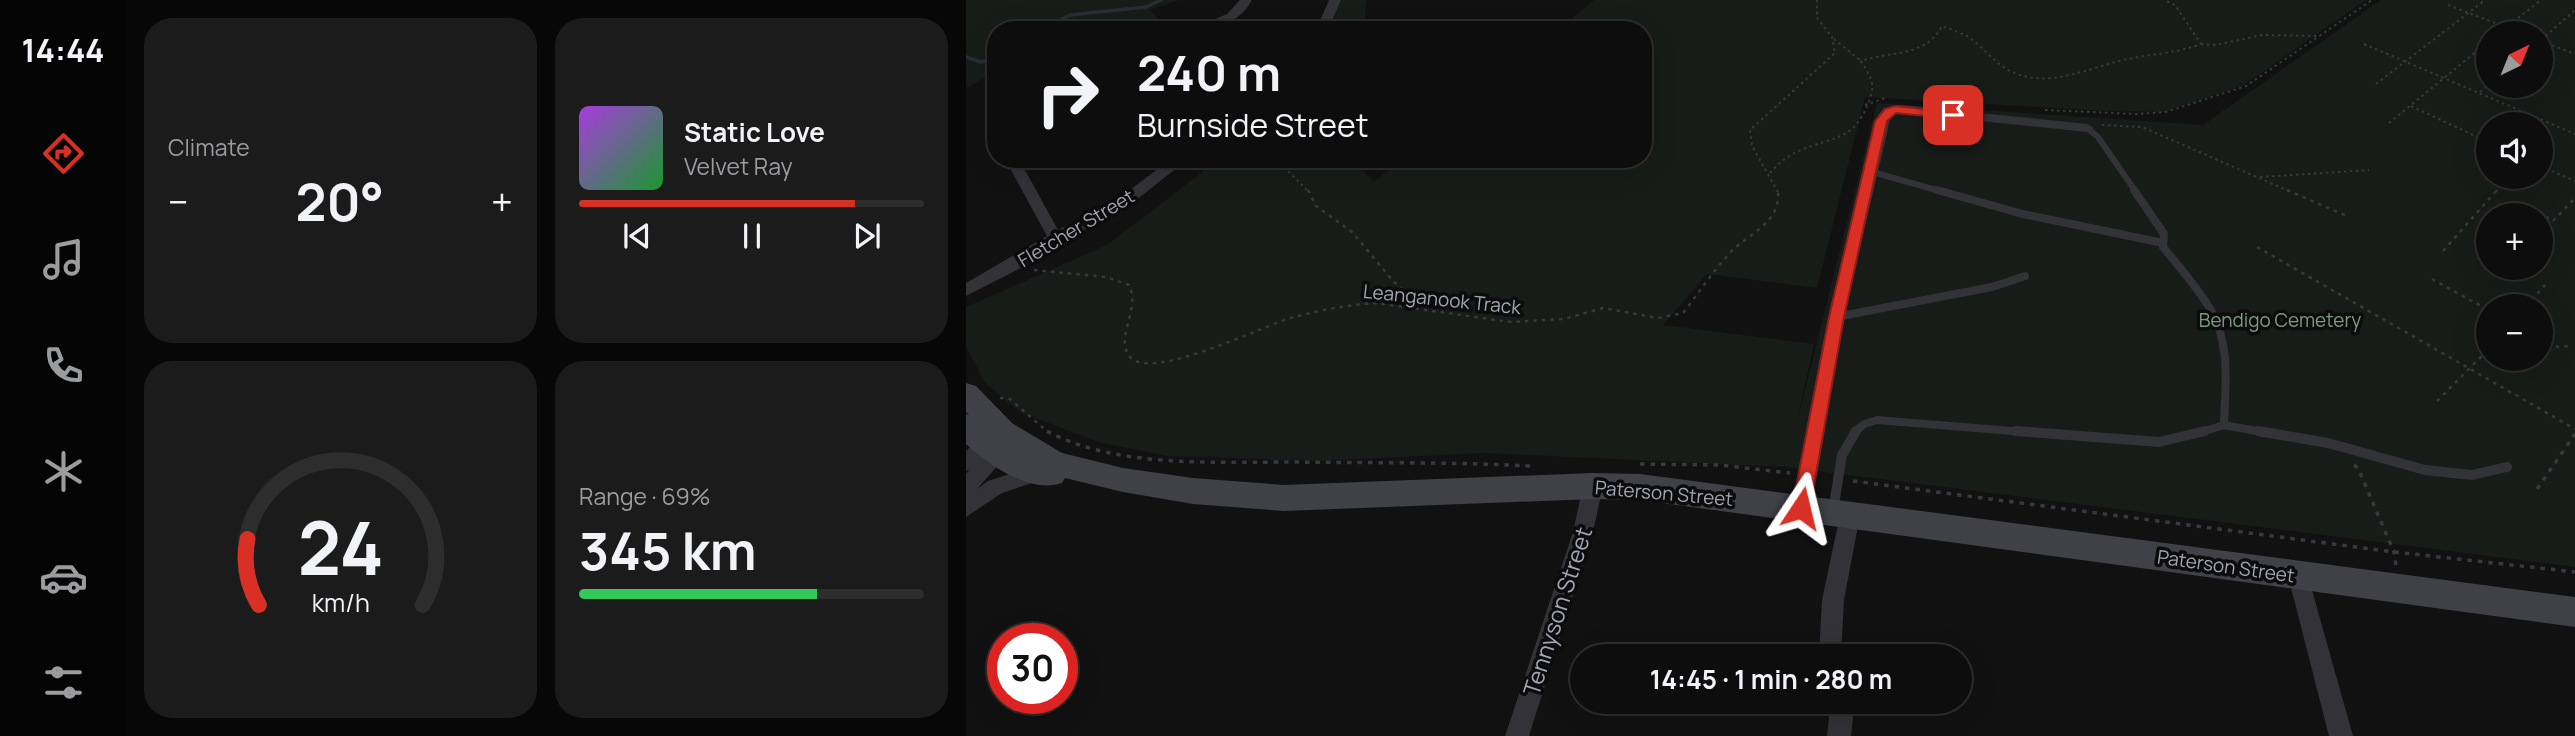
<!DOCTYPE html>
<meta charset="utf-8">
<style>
body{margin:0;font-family:Manrope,sans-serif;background:#1b1b1c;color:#f1f3f6;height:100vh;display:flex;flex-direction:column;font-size:26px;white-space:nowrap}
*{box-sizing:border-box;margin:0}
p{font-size:23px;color:#9a9c9e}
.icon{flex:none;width:38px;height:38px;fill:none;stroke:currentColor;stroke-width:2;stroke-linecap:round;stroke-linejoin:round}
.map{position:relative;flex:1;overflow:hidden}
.details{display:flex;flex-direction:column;gap:18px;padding:18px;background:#070708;width:840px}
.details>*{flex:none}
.top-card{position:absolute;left:21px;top:21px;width:665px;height:147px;border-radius:28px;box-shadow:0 7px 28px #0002,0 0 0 2px #2d2d2e;background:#0d0d0e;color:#f1f3f6;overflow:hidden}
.needle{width:46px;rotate:43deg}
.controls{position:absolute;left:1510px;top:21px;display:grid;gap:14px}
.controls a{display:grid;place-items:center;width:77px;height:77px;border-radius:50%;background:#0d0d0e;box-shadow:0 7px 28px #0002,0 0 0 2px #2d2d2e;font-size:35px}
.speed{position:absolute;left:21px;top:623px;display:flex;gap:14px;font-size:35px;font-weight:700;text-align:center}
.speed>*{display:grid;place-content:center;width:91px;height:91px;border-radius:50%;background:#0d0d0e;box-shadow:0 7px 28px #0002,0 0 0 2px #2d2d2e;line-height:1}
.speed .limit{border:10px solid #d22;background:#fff;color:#111}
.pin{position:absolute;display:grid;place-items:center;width:60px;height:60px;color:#fff;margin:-30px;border-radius:14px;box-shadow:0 4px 10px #0006}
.me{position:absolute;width:77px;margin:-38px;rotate:10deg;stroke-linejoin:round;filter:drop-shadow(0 0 5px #0008)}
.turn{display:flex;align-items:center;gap:24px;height:147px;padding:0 35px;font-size:32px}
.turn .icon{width:91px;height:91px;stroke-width:2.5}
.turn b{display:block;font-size:49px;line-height:60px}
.big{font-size:52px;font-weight:700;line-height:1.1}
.details .card{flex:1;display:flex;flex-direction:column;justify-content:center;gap:10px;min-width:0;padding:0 24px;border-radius:28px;background:#1b1b1c}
.details .dial{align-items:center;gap:0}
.dial svg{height:182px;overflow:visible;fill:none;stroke:#2d2d2e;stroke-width:7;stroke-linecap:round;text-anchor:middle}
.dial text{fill:#f1f3f6;stroke:none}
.song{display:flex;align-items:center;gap:21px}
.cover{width:84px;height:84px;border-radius:10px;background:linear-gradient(135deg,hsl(280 70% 55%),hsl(130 70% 35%))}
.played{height:7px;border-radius:4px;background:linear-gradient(90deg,#d93025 80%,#2d2d2e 80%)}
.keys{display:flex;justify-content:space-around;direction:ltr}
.heat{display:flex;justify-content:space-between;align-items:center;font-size:38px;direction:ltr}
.charge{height:10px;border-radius:5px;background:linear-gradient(90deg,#34c759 69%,#2d2d2e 0)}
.details .tiles{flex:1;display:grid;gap:18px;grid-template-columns:repeat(2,1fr)}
.trip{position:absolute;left:604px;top:644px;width:402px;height:70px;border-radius:35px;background:#0d0d0e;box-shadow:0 7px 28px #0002,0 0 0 2px #2d2d2e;font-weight:700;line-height:70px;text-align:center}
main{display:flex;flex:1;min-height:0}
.tabs{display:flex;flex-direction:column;width:126px;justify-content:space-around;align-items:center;background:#050506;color:#9a9c9e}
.tabs .icon{width:49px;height:49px}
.tabs .current{color:#d93025}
.tabs b{font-size:32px;color:#f1f3f6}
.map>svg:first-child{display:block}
</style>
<main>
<nav class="tabs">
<b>14:44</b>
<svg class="icon current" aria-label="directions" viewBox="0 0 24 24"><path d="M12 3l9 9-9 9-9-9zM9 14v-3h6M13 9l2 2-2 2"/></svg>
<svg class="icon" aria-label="music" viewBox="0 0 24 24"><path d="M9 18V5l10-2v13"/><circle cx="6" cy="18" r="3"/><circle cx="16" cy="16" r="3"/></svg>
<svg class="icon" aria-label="phone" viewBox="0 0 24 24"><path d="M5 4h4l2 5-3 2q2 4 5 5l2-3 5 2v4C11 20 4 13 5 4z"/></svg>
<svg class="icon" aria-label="climate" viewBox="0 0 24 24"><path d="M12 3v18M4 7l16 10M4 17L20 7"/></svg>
<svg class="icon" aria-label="car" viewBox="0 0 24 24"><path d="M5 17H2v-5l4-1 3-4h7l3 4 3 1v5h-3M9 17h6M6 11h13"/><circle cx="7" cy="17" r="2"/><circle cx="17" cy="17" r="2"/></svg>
<svg class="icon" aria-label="filters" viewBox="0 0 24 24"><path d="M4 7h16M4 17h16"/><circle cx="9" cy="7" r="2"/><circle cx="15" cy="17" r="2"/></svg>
</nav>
<section class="details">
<div class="tiles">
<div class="card"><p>Climate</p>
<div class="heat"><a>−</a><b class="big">20°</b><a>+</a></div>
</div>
<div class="card">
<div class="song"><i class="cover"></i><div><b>Static Love</b><p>Velvet Ray</p></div></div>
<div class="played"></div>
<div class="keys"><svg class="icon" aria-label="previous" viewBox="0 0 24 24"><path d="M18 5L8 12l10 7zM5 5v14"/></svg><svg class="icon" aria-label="pause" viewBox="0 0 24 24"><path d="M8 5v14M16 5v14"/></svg><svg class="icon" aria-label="next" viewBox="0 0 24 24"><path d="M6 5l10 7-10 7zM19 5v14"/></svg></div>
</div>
<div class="card dial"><svg viewBox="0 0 100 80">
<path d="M14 69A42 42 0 1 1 86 69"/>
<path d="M14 69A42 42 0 0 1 9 40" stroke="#d93025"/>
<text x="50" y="56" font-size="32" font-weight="700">24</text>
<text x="50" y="72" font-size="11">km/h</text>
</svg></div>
<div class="card"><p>Range · 69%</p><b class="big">345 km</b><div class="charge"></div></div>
</div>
</section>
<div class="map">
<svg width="1609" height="736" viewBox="0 0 1609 736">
<rect width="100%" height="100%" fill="#111112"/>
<g fill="#171c18" fill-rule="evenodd">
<path d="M0,0H212L184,10L203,30H124L118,23L106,30H30V72L0,88Z"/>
<path d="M374,0H400L399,30H364Z"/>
<path d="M628,0H1400L1278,85L1198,112L1140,111L899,97L851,288L741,274L697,325L848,344L829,430L911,103L1237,125L1415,0H1609V567L820,467L518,453L349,461L201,456L132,442L54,412L19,383L0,346V307L141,245L234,174L248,159H386L408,182L436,159H677V30H592ZM1522,33H1575V86H1522ZM1522,124H1575V177H1522ZM1522,215H1575V268H1522ZM1522,306H1575V359H1522Z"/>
</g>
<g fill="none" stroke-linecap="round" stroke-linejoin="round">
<g stroke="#282e34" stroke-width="3.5">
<path d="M75,30L104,15L180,7L195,0"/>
<path d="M0,57L15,62L30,58"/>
</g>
<g stroke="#38393d" stroke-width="2" stroke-dasharray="2.5 3.5" stroke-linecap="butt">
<path d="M1482,5L1555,33"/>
<path d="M137,30V24L145,23"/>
<path d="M1533,33L1575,0"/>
<path d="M868,39L895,61"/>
<path d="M1575,40L1609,10"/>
<path d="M1575,41L1609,54"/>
<path d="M1235,44L1250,45L1296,35L1353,36"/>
<path d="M1398,44L1609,134"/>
<path d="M1410,84L1519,0"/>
<path d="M1514,92L1522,85"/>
<path d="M899,105L919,98"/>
<path d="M1445,106L1522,142"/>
<path d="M1079,110L1171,114L1200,112L1280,86L1406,0"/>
<path d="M1423,123L1522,42"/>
<path d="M1136,125L1176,127L1325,192"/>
<path d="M1575,166L1609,181"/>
<path d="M318,167L343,192"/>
<path d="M804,173C813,163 822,155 835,150C865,137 887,141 901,106C910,84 907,81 895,61C925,51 960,57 976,26C984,29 993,32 1001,36C1015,45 1027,61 1042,70C1082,91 1122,67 1162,59C1186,54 1211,53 1235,44L1209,5L1198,0"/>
<path d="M1294,177L1403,170"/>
<path d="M812,192L786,146L784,130L869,53L866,37L851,18V0"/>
<path d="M1530,192L1543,177"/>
</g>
<g stroke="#38393d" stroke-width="2.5" stroke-dasharray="3.5 5" stroke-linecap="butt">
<path d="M342,190L350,206L386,232L428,282L459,309"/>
<path d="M1321,190L1383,217"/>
<path d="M1587,221L1609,198"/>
<path d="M1575,226L1583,216"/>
<path d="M1291,247L1609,429"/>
<path d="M1477,251L1531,190"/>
<path d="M68,270L140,277L163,285C175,310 148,338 164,357C185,382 296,326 325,318C353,310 381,305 410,303L545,322L598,319L637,308L692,318L717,313C732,294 745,274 761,256C780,233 815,226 812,190"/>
<path d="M1534,274L1539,268"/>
<path d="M1466,279L1522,310"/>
<path d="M1560,306L1579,285"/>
<path d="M1575,338L1592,347L1602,346"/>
<path d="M34,398L44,399L83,433"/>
<path d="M1471,401L1522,350"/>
</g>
<g stroke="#38393d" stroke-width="3.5" stroke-dasharray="4.5 6" stroke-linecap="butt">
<path d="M81,431C149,468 249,462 326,462C406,463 486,462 566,466"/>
<path d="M674,464L753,465L824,473"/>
<path d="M1388,465L1392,468L1428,552L1430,565"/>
<path d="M887,481L1428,552L1609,572"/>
<path d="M1571,489L1609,434"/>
</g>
<g stroke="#323237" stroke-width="6">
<path d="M1121,128L1132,137L1170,192"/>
<path d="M903,171L977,192"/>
</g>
<g stroke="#323237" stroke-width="8">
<path d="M971,190L1057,214L1197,243"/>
<path d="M1168,190L1198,234L1197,247C1214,268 1233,289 1246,312C1265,347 1259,388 1258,425"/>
<path d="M870,317L1026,287L1059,276"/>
<path d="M888,433L898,424L911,420L1072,433"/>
<path d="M1233,433L1258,425L1302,433"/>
</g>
<g stroke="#323237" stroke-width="10">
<path d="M1050,431L1193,442L1239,431"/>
<path d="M1292,431L1362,443L1459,470L1506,475L1541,467"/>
<path d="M867,511L876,455L890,431"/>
</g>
<g fill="#323237" fill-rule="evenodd">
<path d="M274,0H286C273,24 249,30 224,30L261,14Z"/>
<path d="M363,0H375L362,30H350Z"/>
<path d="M936,105L1121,124L1128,128L1121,132L936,113L925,116L878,317L845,508L842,514L835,517L828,514L825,508L862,317L912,115L918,108Z"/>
<path d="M39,159H53L92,230L145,204L205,159H222L155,212L95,241L51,270L0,296V283L81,236Z"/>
<path d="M28,429L35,432L36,440H47L49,446L11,489L22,481L74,464L81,466L84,472L81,478L36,493L0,517V474L3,470L0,471V451L21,432Z"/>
<path d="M627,478L634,480L637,486L627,532L563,736H539L607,532L617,486L620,480Z"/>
<path d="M884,506L891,509L894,515L878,600L875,656H853L856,600L874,515L877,509Z"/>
<path d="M1332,566L1339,569L1342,576L1387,736H1363L1322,576L1325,569Z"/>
<path d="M861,702H883L887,718L885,736H861L863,718Z"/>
</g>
<path fill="#404146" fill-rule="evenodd" d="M0,383L10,386L46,423L96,453L157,468L227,478L318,485L627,473L674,474L1609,597V627L674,500L627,499L318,511L227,504L157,492L99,478L96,483C65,494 22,465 0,444V414L3,415L0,412Z"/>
</g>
<path fill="#d93025" stroke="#8d1f18" stroke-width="2" d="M929,106L987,112L993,115L987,119L930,113L921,121L878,317L844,508L842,514L835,516L829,514L826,508L863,317L909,121L919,109Z"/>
<g text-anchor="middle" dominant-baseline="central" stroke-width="7" stroke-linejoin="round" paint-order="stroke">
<g font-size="19" fill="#a3a6b2" stroke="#0c0c0d">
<text transform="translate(110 228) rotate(-31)">Fletcher Street</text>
<text transform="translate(476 299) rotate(6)">Leanganook Track</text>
<text transform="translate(698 493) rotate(5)">Paterson Street</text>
<text transform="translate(1260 566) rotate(8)">Paterson Street</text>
</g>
<g font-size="19" fill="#7b9c7e" stroke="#0c0c0d">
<text x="1314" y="320">Bendigo Cemetery</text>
</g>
<g font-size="23" fill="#a3a6b2" stroke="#0c0c0d">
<text transform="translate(591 611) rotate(-72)">Tennyson Street</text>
</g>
</g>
</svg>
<div class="controls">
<a><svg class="needle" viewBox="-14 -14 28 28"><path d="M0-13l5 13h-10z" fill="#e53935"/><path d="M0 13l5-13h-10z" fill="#9a9c9e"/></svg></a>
<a><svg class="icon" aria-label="sound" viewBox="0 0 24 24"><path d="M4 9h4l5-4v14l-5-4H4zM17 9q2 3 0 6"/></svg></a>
<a>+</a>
<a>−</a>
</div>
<div class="speed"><div class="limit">30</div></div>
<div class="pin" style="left:987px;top:115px;background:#d93025"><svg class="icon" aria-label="arrive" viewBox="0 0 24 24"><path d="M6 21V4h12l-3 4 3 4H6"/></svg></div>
<svg class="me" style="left:835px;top:508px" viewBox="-20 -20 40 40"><path d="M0-17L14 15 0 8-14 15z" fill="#d93025" stroke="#fff" stroke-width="4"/></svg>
<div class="trip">14:45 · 1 min · 280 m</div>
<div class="top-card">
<div class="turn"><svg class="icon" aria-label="right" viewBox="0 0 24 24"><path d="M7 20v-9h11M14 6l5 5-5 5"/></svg><div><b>240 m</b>Burnside Street</div></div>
</div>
</div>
</main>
